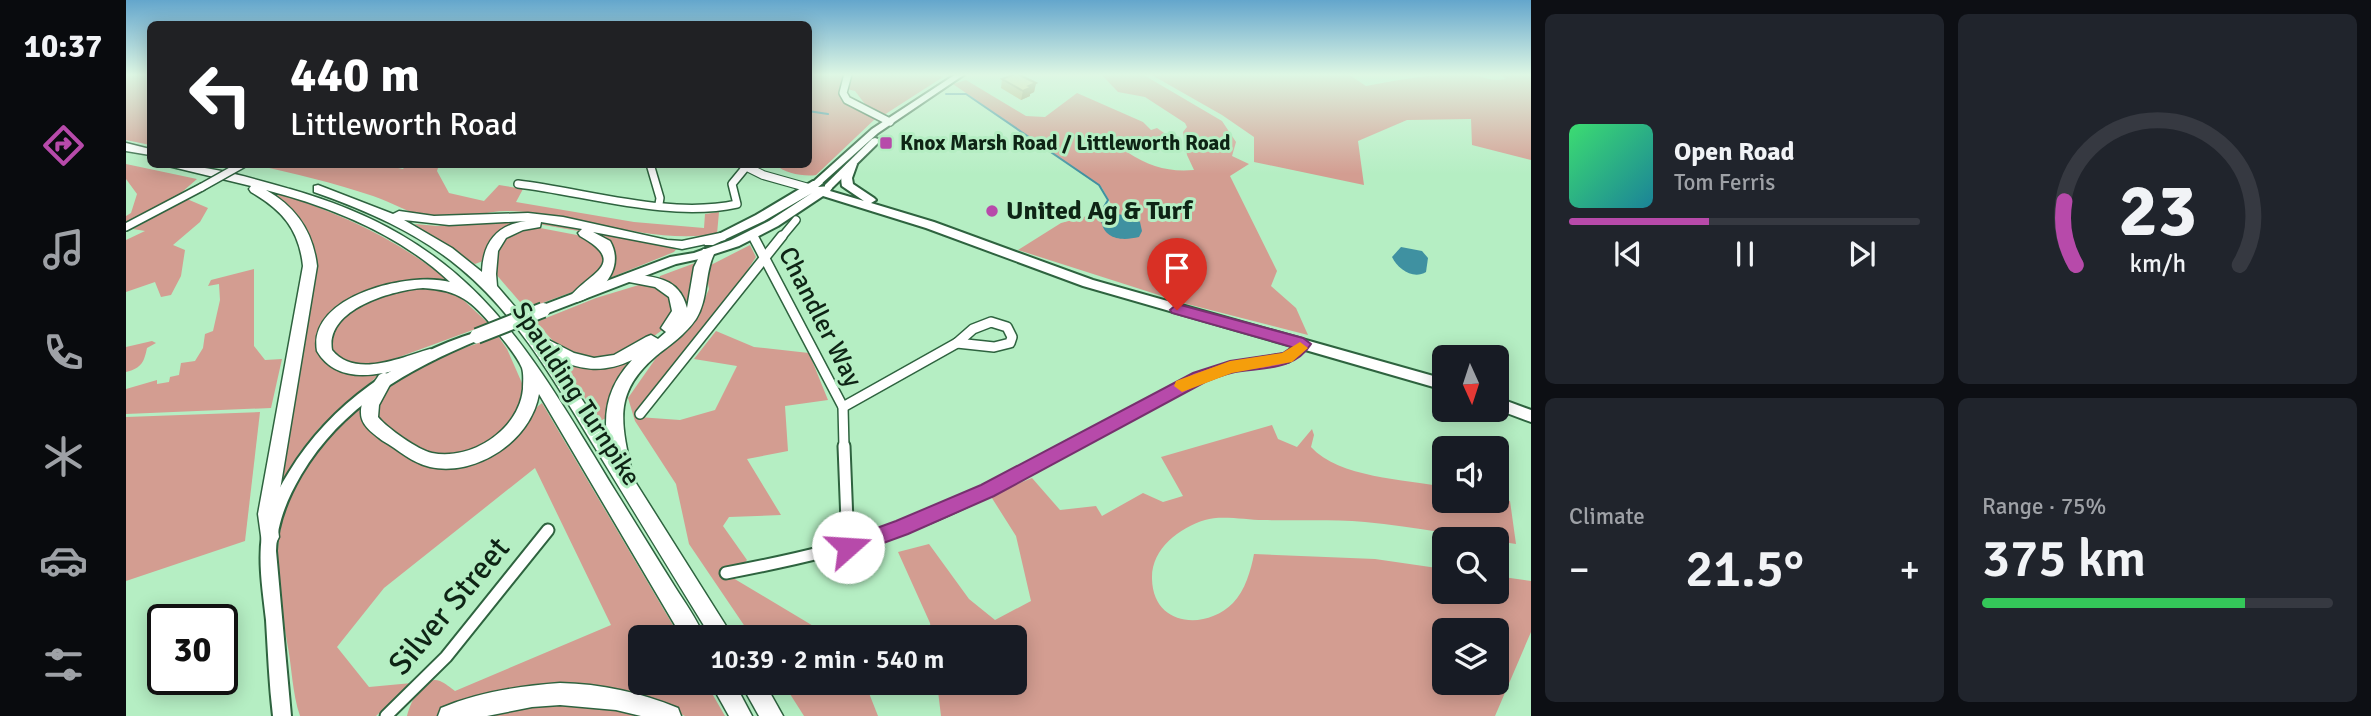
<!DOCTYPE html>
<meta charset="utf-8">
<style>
body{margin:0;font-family:Signika,sans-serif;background:#20242c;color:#f1f3f6;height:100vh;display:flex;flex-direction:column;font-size:26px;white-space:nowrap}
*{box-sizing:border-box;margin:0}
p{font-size:23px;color:#9ea1a6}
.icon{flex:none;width:38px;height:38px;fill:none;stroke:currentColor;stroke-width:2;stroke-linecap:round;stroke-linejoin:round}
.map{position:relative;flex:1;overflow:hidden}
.sheet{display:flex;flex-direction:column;gap:14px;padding:14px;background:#0d0f14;width:840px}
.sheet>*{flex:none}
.banner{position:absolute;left:21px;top:21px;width:665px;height:147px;border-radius:10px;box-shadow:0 4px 18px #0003;background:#202124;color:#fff;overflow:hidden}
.needle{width:46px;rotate:177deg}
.controls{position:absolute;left:1306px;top:345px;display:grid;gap:14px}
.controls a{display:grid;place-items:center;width:77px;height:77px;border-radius:10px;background:#171b24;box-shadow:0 4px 18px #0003;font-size:35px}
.speed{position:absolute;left:21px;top:604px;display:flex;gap:14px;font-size:35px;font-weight:700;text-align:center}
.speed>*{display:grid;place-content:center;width:91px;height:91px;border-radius:50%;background:#171b24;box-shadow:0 4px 18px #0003;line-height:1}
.speed .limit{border:4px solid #111;border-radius:10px;background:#fff;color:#111}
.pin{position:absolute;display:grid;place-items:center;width:60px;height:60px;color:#fff;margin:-72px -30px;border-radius:50% 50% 50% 0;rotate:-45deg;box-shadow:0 0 7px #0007}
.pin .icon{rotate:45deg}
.me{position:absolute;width:77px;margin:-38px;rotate:71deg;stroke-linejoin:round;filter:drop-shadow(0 0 5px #0008)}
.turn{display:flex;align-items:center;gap:24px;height:147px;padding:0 28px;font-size:32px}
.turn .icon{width:91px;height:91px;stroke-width:2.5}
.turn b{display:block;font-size:49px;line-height:60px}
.big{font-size:52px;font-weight:600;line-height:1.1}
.sheet .widget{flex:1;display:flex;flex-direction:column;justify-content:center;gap:10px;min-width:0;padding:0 24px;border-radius:10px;background:#20242c}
.sheet .dial{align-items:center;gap:0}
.dial svg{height:182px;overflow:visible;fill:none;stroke:#363941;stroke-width:7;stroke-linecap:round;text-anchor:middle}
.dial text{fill:#f1f3f6;stroke:none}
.song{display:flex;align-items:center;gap:21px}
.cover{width:84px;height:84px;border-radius:10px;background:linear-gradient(135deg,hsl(140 70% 55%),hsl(190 70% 35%))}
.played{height:7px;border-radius:4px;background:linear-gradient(90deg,#b74aaa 40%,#363941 40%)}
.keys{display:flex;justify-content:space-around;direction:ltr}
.heat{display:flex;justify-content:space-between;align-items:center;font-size:38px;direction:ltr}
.charge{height:10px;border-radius:5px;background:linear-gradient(90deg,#34c759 75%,#363941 0)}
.sheet .tiles{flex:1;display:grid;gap:14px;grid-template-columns:repeat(2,1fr)}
.trip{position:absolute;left:502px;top:625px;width:399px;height:70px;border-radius:10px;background:#171b24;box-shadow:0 4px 18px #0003;font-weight:600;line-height:70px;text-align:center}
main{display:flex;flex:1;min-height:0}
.tab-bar{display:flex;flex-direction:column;width:126px;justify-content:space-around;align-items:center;background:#090b0e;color:#9ea1a6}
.tab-bar .icon{width:49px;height:49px}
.tab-bar .on{color:#b74aaa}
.tab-bar b{font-size:32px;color:#f1f3f6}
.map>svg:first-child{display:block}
</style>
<main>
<nav class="tab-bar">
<b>10:37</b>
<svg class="icon on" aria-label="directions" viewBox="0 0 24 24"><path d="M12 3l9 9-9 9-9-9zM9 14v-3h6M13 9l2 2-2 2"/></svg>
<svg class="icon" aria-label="music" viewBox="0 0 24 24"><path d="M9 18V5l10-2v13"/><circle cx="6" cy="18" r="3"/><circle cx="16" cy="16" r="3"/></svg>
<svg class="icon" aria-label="phone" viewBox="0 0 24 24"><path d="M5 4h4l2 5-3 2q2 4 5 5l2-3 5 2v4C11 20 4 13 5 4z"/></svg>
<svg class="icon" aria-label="climate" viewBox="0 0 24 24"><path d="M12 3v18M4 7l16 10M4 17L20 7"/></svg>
<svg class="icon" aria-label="car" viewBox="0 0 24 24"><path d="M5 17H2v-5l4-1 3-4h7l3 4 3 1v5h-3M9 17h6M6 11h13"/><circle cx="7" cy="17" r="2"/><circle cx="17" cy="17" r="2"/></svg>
<svg class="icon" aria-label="filters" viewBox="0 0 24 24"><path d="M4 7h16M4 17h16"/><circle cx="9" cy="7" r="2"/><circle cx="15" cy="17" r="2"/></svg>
</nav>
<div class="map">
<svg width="1405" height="716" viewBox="0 0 1405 716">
<rect width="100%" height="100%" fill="#b5eec3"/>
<g fill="#d39d91" fill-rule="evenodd">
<path d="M0,74H24V145L0,140Z"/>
<path d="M683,74H809L817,77L758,115L742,108L729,91L721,89L713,92L722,106L749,119L690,175C678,177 658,173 650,165L682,164Z"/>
<path d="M975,74H1016L1096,121L1110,142L1106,156L1123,164L1104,176L1151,271L1145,286L1170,308L1182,335L1061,304L892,250L935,223L969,214L985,204L976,188L827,84L840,80L900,116L919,117L951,93L1017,122L1025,130L1031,128L1041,135L1035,138L1008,139L1001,152C1024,167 1042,172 1068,170L1061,155L1057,132L1061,127L1059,123L1019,97L992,92Z"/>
<path d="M1024,74H1222L1240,86C1273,80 1304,74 1338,74C1356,74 1359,82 1380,79L1373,74H1405V160L1346,145L1345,119L1281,120L1232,141L1238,185L1128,162V137L1096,115Z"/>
<path d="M0,164L71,179L48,199L0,225V216L5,213L11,194L0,179Z"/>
<path d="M252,164L277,169L280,165H313L311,171L323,193L358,201L373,185L397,189L390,202L508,222L578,228L579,214L593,212L591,234C518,245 452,212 381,211C355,211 327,224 301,217C283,213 265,202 247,196C207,183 169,173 128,165Z"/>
<path d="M153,194C215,213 272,240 323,281H300L219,307L195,356L207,367L256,370L255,373L194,427L174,452L155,485L150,487L186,243L170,214L149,197Z"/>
<path d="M61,199L82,208L74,222L47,245L59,250L55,276L45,295L35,297L29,282L0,292V240L19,231L7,229Z"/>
<path d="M385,219C441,224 496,241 552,247L548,252L474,282L485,263L464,233L406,223L362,247L357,261L349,264L288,224L312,226Z"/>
<path d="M409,227L456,236L476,249L479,266L449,291L400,309L369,273L370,245L386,232Z"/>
<path d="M624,245L630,257L607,292L513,407L512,417L554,420L589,410L611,366L568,359L590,331L628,347L683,353L702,400L659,406L662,451L621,459L655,515L603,517L597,526L621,560L607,578L694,630L701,637H626L563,544L550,484L509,421L502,398L530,358L553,337L574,310L583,289L579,268Z"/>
<path d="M569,263C578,316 551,326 517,356C498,372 487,394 482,417L474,421L437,364L440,362C498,388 607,303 533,280L534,276Z"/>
<path d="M128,269V346L139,360L156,359L145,408L0,414V389L31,380V384L43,382L44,377L53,375L55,363L69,361L77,348L79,334L87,331L94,300L93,284L82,286L85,280Z"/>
<path d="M516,284H530L550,303L539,328L505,353L475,363L436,351L410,322L470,298Z"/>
<path d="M304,286L331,294L363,324L249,366L217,364L201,346C205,338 208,327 213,320C233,295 274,290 304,286Z"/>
<path d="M372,336L381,349L399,390L394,415L352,451L316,457L295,451L251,419C246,371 340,349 372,336Z"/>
<path d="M26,341L30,343L21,348C18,362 16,368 0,372V347Z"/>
<path d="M244,394L239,408L290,460L340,463L416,403L554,637H514V682L580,683L599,716H559L530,703L339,705L312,716H281C284,703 297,674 314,681C319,683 325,688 329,691L485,625L409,468L258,588L211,647L243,687L286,683L250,716H174C166,693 166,666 161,642C147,559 143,514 194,444C208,425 228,410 244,394Z"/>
<path d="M134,412L119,541L0,581V417Z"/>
<path d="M1146,425L1152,439L1171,447L1186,429L1188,435L1185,447C1213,478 1279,479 1318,487V500H1370V498L1384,501L1390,544C1342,537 1289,527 1239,522C1205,519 1171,521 1137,520C1120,520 1095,515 1079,520C1053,528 1025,549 1026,579C1027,626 1079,631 1107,603C1119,591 1125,570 1128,554L1249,559L1318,569V592H1370V576L1405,581V632L1369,716H815L811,683L889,682V637H806L804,623L772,552L803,544L843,599L869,620L905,601L890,536L864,495L906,478L934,510L970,506L976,516L1017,493L1037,502L1057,496L1035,457ZM1318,630H1370V682H1318Z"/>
<path d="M657,683H739L752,716H678Z"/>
<path d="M443,701L527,716H352L375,709Z"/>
</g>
<g fill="#3f91a1">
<path d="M990,214L1006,216L1014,222L1016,231L1013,237C996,241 978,240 975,220L978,216Z"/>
<path d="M1275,247L1296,251L1302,258L1300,272C1287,280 1272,269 1266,257Z"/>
</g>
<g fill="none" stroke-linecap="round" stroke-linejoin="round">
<g stroke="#3f91a1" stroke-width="2">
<path d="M820,94H840L973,185L982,200L975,212"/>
<path d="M682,111L702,114"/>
</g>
<g stroke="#2e633f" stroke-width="10">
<g id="minor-far2">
<path d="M722,74L717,93L721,100L764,122"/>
<path d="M524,164L534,198L533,204"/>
<path d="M392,184C460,192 543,219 611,204L606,184L620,167"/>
<path d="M0,227L76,187"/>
<path d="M626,234L628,238"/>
<path d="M655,238L670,220"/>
</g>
</g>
<g stroke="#2e633f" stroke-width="12">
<g id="minor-far1">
<path d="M627,236L717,407L718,448"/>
<path d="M865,322L881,327L886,337L884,343L868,347L831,343L847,329Z"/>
<path d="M717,407L831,343"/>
<path d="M514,414L656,236"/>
<path d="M941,448L1073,378L1104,367L1161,358L1177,344"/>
</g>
</g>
<g stroke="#2e633f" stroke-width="15">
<g id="minor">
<path d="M718,446L722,547"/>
<path d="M600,573C668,560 736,545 801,518C850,498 897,472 944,446"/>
<path d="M260,716L320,657L422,530"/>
</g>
</g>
<g stroke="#2e633f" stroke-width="10">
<path id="tertiary" d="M615,164L637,175L683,188"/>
</g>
<g stroke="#2e633f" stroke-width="4">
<g id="secondary">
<path d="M830,74H839L752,133L694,185H688V181L746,129Z"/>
<path d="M749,138L752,139V143L705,189H699V185L746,139Z"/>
<path d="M351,332L357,336L355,339C282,369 216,406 175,475C161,499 151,523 150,551L165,716H147C143,684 142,652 140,620C137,592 132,564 136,535C140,513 151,491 163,472C205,403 274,356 351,332Z"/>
</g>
</g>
<g stroke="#2e633f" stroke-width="4">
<g id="primary">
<path d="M726,161L731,164L726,178L727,184L748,198L750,200L745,203L808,222L967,280L1318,379V390L957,286L800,228L697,196L652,226L613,246L573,259L550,264L422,313H412L410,310L412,307L544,257L568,253L605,240L643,221L686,193L638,221L587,245H579L577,242L630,215L687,181H695L697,183L692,187L704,186L706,188L704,191L738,201L716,186C714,177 716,164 726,161Z"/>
<path d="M1370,397L1405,410V422L1370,409Z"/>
</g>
</g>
<g stroke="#2e633f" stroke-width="3">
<g id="motorway">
<path d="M0,143L24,149V155L0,151Z"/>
<path d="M34,164C78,164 122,177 164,189C346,241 398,341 490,492C510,524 529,555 549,587C559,603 571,619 578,637H556L413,394C405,441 350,477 304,467C286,463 273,450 257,441C248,434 235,426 235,413C234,400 247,385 253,375L257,373C231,378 205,375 191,351C181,295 285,271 324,282C274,235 206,207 140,190C170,207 187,231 191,266L150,514L153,537L150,543L143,546L136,543L132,514L177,266C173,229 156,210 125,192L123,189L125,186ZM297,288C333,290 346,301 368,328C377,340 390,354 396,368C398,374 397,383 397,389C393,430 345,461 306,453C292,450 261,428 252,417L253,405L267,379L265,375L259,373L310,359L312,355L310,351L304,349C276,357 229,379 206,350C199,309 267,290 297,288Z"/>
<path d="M192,185L267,214L273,211L308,216L402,213L437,217L541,240L556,241L594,233L599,234L601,237L599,240L556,249L467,232L484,241C499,267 477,294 451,302L444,297C462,273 504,264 454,236L452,233L456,229L415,222L414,227L397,230L380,238L372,251L370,274L371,286L413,335L448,353L468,358L488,355L520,337L525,335L532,339L540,332L535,328L546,311L543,297L529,287L498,281L496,278L498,275L503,273C530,278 553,277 561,308L568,267L577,249H587L589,252C578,273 583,298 570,319C559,335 545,344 530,356C489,391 494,419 505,468L503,472L607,637H585C546,574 507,510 468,446C429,382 392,316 334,268C291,232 239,210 188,192V186ZM278,220L323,225L400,221C371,225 357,242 356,272L326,248ZM429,358C455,371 479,373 506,360C485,383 477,406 481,438Z"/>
<path d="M584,682H608L626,716H603Z"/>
<path d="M614,682H638L657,716H633Z"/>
<path d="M434,683C476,684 513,692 552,708L555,716H515L490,710L434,705L406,707L361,716H312L315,708C353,692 393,686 434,683Z"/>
</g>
</g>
<use href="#minor-far2" stroke="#fff" stroke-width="7"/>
<use href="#minor-far1" stroke="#fff" stroke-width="9"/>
<use href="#minor" stroke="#fff" stroke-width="11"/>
<use href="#tertiary" stroke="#fff" stroke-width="8"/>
<use href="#secondary" fill="#fff" fill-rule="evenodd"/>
<use href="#primary" fill="#fff" fill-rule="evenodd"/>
<use href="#motorway" fill="#fff" fill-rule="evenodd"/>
<g stroke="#2e633f" stroke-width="10" stroke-linecap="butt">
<path id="minor-bridge" d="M76,187L117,164"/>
</g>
<g stroke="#2e633f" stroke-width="18" stroke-linecap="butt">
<path id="primary-bridge" d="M351,336L417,310"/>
</g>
<use href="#minor-bridge" stroke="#fff" stroke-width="7"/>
<use href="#primary-bridge" stroke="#fff" stroke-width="14"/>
</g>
<path fill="#bbaa76" d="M876,79L910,83L908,92L904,94V96L895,100L875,88Z"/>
<path fill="#998b60" d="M910,83L908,92L904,94V96L895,100L897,91L903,86Z"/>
<path fill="#dac689" stroke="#998b60" stroke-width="2" d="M889,74H892L910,83L903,86L906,87L897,91L876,79Z"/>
<linearGradient id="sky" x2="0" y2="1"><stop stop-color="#64a6cc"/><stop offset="0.43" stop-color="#def7e4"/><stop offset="1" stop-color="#def7e4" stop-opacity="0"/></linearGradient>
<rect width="1405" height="174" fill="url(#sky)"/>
<path fill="#b74aaa" stroke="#77306e" stroke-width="2" d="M1051,304L1177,338L1185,344C1168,372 1133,367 1105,373C1096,375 1087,379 1079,382L868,496L782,534L722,556L715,553L712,547L715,541L770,521L855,485L1067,373L1104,361L1157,353L1166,347L1046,313L1044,310Z"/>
<path fill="#f59e0b" d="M1174,342L1182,348L1166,362L1106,373L1056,392L1048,386L1050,381L1104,361L1156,353Z"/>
<g fill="#b74aaa" stroke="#b5eec3" stroke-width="2.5">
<rect x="753" y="136" width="14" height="14" rx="3.5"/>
<circle cx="866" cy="211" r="7"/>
</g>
<g text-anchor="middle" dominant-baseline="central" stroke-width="6" stroke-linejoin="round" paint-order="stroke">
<g font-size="21" font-weight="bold" fill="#0e2415" stroke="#b5eec3" text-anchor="start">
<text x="774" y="143">Knox Marsh Road / Littleworth Road</text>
</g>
<g font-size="26" font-weight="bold" fill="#0e2415" stroke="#b5eec3" text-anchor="start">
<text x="880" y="211">United Ag &amp; Turf</text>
</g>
<g font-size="26" fill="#0e2415" stroke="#b5eec3">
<text transform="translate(694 317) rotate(63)">Chandler Way</text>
<text transform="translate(450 394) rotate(57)">Spaulding Turnpike</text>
</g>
<g font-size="32" fill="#0e2415" stroke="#b5eec3">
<text transform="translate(323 606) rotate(-50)">Silver Street</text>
</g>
</g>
</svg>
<div class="controls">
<a><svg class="needle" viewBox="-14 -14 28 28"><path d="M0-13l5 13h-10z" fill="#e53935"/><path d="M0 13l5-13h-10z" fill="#9ea1a6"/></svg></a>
<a><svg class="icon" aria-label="sound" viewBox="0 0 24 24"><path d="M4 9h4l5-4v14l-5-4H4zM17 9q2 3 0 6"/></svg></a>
<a><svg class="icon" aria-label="search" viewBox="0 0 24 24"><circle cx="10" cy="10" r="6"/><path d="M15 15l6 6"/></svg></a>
<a><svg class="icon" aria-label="layers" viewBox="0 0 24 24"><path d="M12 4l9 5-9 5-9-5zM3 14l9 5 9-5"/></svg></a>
</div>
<div class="speed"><div class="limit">30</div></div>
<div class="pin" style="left:1051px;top:310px;background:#d93025"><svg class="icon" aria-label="arrive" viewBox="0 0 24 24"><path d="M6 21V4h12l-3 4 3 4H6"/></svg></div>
<svg class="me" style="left:722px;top:547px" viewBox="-20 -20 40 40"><circle r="19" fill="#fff"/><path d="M0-13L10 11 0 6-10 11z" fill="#b74aaa"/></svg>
<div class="trip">10:39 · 2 min · 540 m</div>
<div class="banner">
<div class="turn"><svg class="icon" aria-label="left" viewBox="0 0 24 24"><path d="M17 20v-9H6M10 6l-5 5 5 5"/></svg><div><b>440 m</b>Littleworth Road</div></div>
</div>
</div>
<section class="sheet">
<div class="tiles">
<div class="widget">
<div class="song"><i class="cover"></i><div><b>Open Road</b><p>Tom Ferris</p></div></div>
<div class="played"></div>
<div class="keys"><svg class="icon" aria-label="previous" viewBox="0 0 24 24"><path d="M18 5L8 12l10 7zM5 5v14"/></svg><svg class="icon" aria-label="pause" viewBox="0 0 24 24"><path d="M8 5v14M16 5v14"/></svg><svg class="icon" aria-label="next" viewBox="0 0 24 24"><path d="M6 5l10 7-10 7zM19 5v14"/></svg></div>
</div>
<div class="widget dial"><svg viewBox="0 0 100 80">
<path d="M14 69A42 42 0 1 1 86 69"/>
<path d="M14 69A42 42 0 0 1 9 41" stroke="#b74aaa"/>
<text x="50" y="56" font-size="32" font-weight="700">23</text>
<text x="50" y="72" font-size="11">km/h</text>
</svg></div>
<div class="widget"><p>Climate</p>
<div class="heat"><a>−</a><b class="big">21.5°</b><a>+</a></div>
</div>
<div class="widget"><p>Range · 75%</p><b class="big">375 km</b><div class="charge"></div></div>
</div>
</section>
</main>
